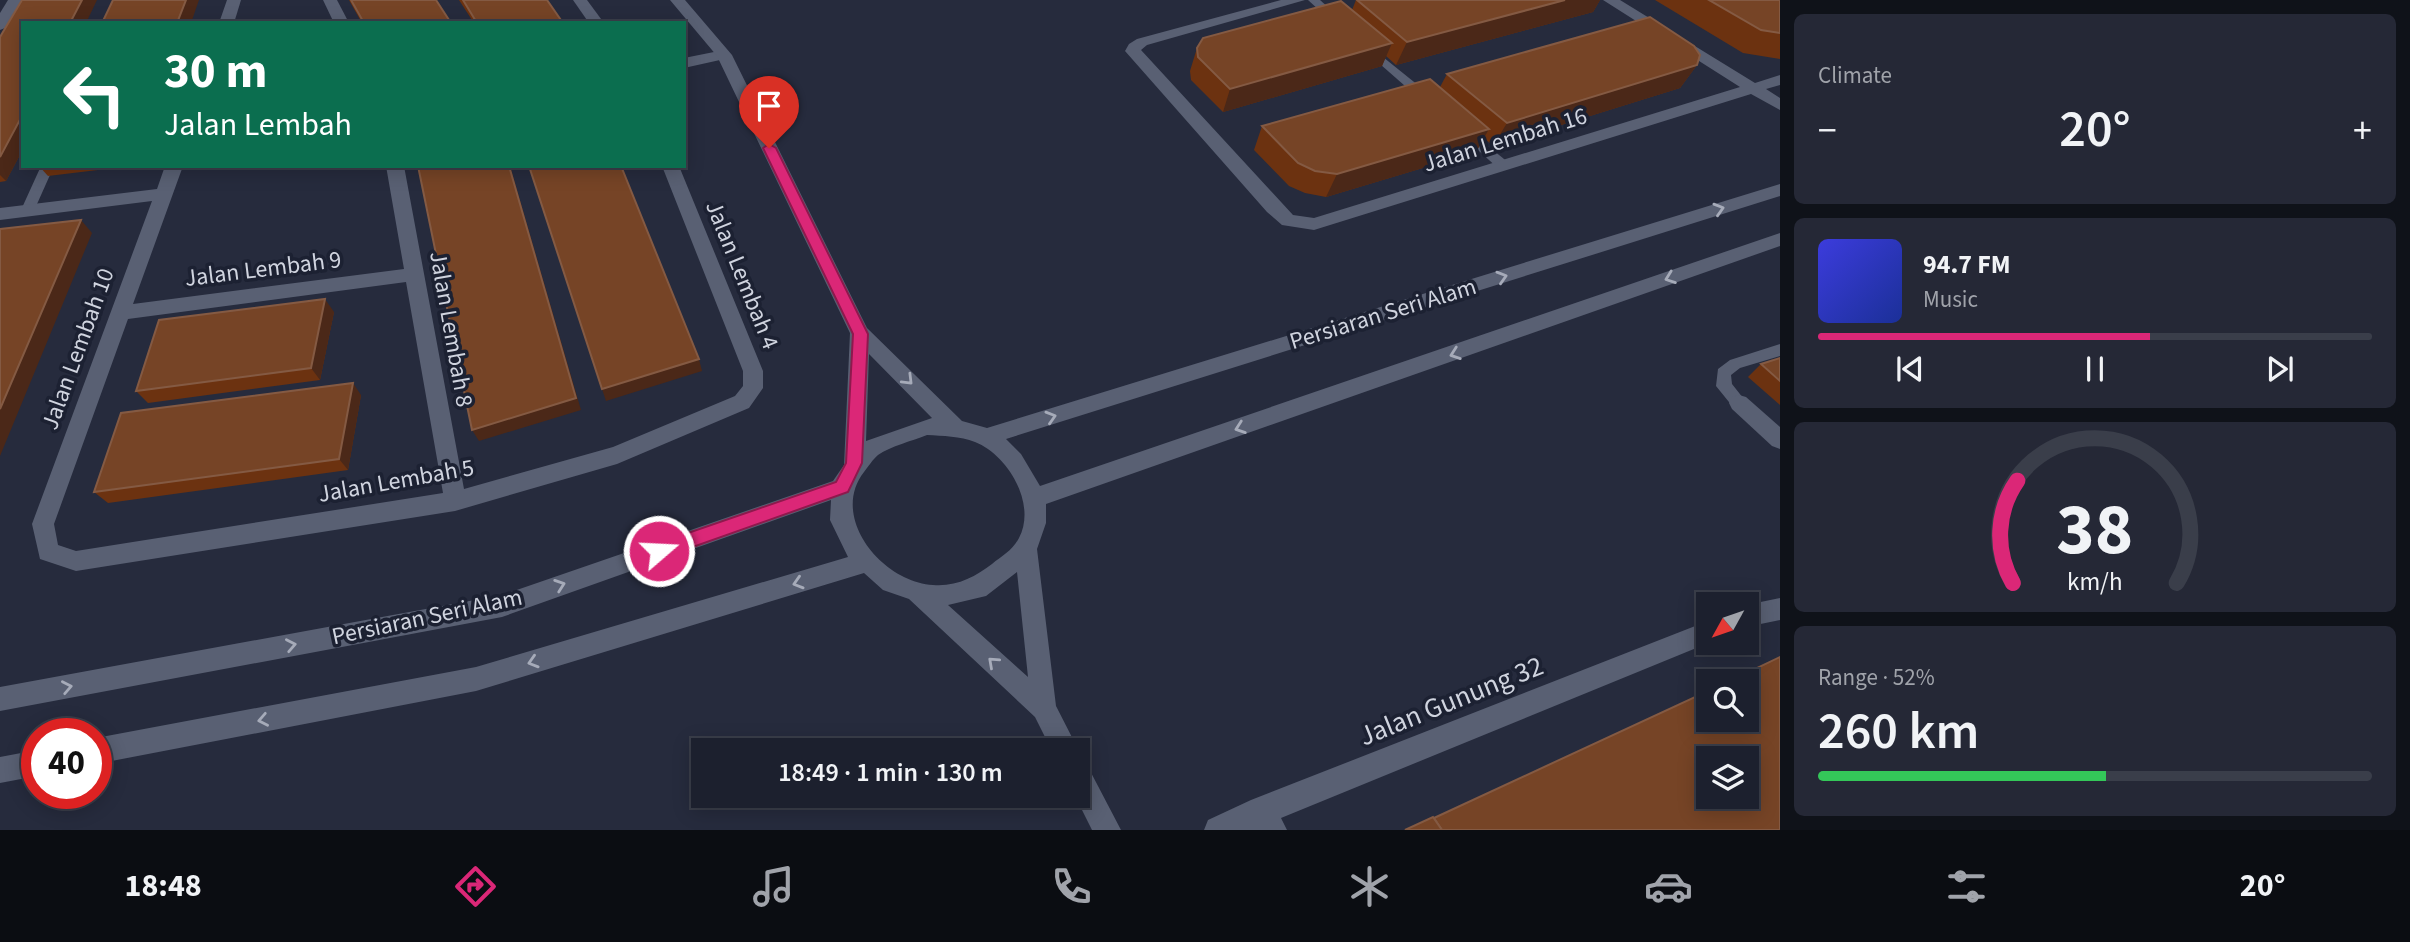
<!DOCTYPE html>
<meta charset="utf-8">
<style>
body{margin:0;font-family:"Source Sans 3",sans-serif;background:#252836;color:#f1f3f6;height:100vh;display:flex;flex-direction:column;font-size:26px;white-space:nowrap}
*{box-sizing:border-box;margin:0}
p{font-size:23px;color:#a0a3aa}
.icon{flex:none;width:38px;height:38px;fill:none;stroke:currentColor;stroke-width:2;stroke-linecap:round;stroke-linejoin:round}
.map{position:relative;flex:1;overflow:hidden}
.side{display:flex;flex-direction:column;gap:14px;padding:14px;background:#0f1219;width:630px}
.side>*{flex:none}
.hud{position:absolute;left:21px;top:21px;width:665px;height:147px;border-radius:0px;box-shadow:0 4px 18px #0003,0 0 0 2px #3a3e4a;background:#0b6e4f;color:#fff;overflow:hidden}
.needle{width:46px;rotate:230deg}
.controls{position:absolute;left:1696px;top:592px;display:grid;gap:14px}
.controls a{display:grid;place-items:center;width:63px;height:63px;border-radius:0px;background:#1c202e;box-shadow:0 4px 18px #0003,0 0 0 2px #3a3e4a;font-size:35px}
.speed{position:absolute;left:21px;top:718px;display:flex;gap:14px;font-size:35px;font-weight:700;text-align:center}
.speed>*{display:grid;place-content:center;width:91px;height:91px;border-radius:50%;background:#1c202e;box-shadow:0 4px 18px #0003,0 0 0 2px #3a3e4a;line-height:1}
.speed .limit{border:10px solid #d22;background:#fff;color:#111}
.pin{position:absolute;display:grid;place-items:center;width:60px;height:60px;color:#fff;margin:-72px -30px;border-radius:50% 50% 50% 0;rotate:-45deg;box-shadow:0 0 7px #0007}
.pin .icon{rotate:45deg}
.me{position:absolute;width:77px;margin:-38px;rotate:71deg;stroke-linejoin:round;filter:drop-shadow(0 0 5px #0008)}
.turn{display:flex;align-items:center;gap:24px;height:147px;padding:0 28px;font-size:32px}
.turn .icon{width:91px;height:91px;stroke-width:2.5}
.turn b{display:block;font-size:49px;line-height:60px}
.big{font-size:52px;font-weight:600;line-height:1.1}
.side .widget{flex:1;display:flex;flex-direction:column;justify-content:center;gap:10px;min-width:0;padding:0 24px;border-radius:10px;background:#252836}
.side .dial{align-items:center;gap:0}
.dial svg{height:182px;overflow:visible;fill:none;stroke:#3a3e4a;stroke-width:7;stroke-linecap:round;text-anchor:middle}
.dial text{fill:#f1f3f6;stroke:none}
.song{display:flex;align-items:center;gap:21px}
.cover{width:84px;height:84px;border-radius:10px;background:linear-gradient(135deg,hsl(240 70% 55%),hsl(230 70% 35%))}
.played{height:7px;border-radius:4px;background:linear-gradient(90deg,#db2777 60%,#3a3e4a 60%)}
.keys{display:flex;justify-content:space-around;direction:ltr}
.heat{display:flex;justify-content:space-between;align-items:center;font-size:38px;direction:ltr}
.charge{height:10px;border-radius:5px;background:linear-gradient(90deg,#34c759 52%,#3a3e4a 0)}
.trip{position:absolute;left:691px;top:738px;width:399px;height:70px;border-radius:0px;background:#1c202e;box-shadow:0 4px 18px #0003,0 0 0 2px #3a3e4a;font-weight:600;line-height:70px;text-align:center}
.tabs{display:flex;height:112px;justify-content:space-around;align-items:center;background:#0b0d12;color:#a0a3aa}
.tabs .icon{width:49px;height:49px}
.tabs .active{color:#db2777}
.tabs b{font-size:32px;color:#f1f3f6}
main{display:flex;flex:1;min-height:0}
.map>svg:first-child{display:block}
</style>
<main>
<div class="map">
<svg width="1780" height="830" viewBox="0 0 1780 830">
<rect width="100%" height="100%" fill="#262b3d"/>
<g fill="none" stroke-linecap="round" stroke-linejoin="round">
<g fill="#596073" fill-rule="evenodd">
<path d="M1308,0H1320L1341,19L1331,21Z"/>
<path d="M1368,45L1429,94V100H1421L1364,50L1362,48Z"/>
<path d="M1463,126L1509,163V169H1499L1459,133L1457,130Z"/>
<path d="M41,166H54L33,213H23L21,210Z"/>
<path d="M1780,344V356L1740,368L1731,375L1732,384L1747,403L1745,407H1733L1716,386L1718,369L1730,360Z"/>
</g>
<g fill="#596073" fill-rule="evenodd">
<path d="M8,0H22L5,28L0,30V13Z"/>
<path d="M227,0H241L234,23H219Z"/>
<path d="M323,0H337L349,23H334Z"/>
<path d="M573,0H587L604,23H589Z"/>
<path d="M1281,0H1305L1147,45L1141,50L1293,215L1314,218L1740,87L1603,0H1620L1755,83L1780,75V85L1766,89L1780,98V110L1751,94L1314,230L1282,225L1267,212L1125,51L1129,44L1137,39Z"/>
<path d="M724,50L729,52V58L684,68V58Z"/>
<path d="M165,166H183L133,304L404,269L386,166H404L464,489L613,447L735,396L743,386V371L662,166H679L763,371V388L749,408L617,464L455,511L76,571L40,559L32,524L152,201L0,220V208L157,189ZM406,282L443,493L76,551L58,545L54,524L128,319Z"/>
<path d="M1739,395L1746,397L1780,427V449L1772,446L1732,409L1729,403L1732,397Z"/>
<path d="M1780,598V620L1746,627V605Z"/>
<path d="M1708,621V642H1711L1281,818L1287,830H1204L1208,820L1251,800Z"/>
</g>
<g fill="#596073" fill-rule="evenodd">
<path d="M670,0H685L732,55L867,328L962,421L987,428L1780,184V196L1006,439L1021,454L1040,486L1780,233V246L1046,504V523L1037,549L1056,706L1079,751L1078,754V751H1052L1035,717L909,599L883,590L864,573L476,691L96,764V738L476,667L848,557L830,520L831,500L502,617L0,711V687L502,595L833,481L844,465L850,333L717,56ZM869,354L932,418L866,441ZM927,435C943,436 960,436 975,442C1008,455 1037,504 1019,538C1013,550 1002,556 992,564C975,577 956,587 933,585C882,582 829,517 864,472C868,467 873,459 878,455C891,446 912,441 927,435ZM1017,572L1028,677L948,605L986,596Z"/>
<path d="M37,750V776L0,783V757Z"/>
<path d="M1078,761L1087,765L1121,830H1092L1075,796H1078Z"/>
</g>
</g>
<g fill="#6c3210">
<path d="M349,0H436L451,23H362Z"/>
<path d="M459,0H547L563,23H474Z"/>
<path d="M1356,0H1600L1593,12L1396,65L1386,56L1382,66L1223,112L1191,80L1190,71L1197,48L1352,10Z"/>
<path d="M1655,0H1780V59L1743,53Z"/>
<path d="M23,23V149L6,181L0,182V37Z"/>
<path d="M1697,65L1680,88L1493,146L1484,138L1476,152L1326,197L1305,193L1289,186L1254,150L1262,126L1440,87L1447,74Z"/>
<path d="M39,166H131L48,176Z"/>
<path d="M334,312L320,380L148,403L136,391Z"/>
<path d="M1780,358V405L1748,377L1761,364Z"/>
<path d="M361,395L348,470L108,503L94,492Z"/>
</g>
<g fill="#4b2818">
<path d="M82,0H97L86,23H70Z"/>
<path d="M186,0H199L191,23H177Z"/>
<path d="M1565,0H1600L1593,12L1396,65L1407,42Z"/>
<path d="M1392,43L1382,66L1223,112L1230,89Z"/>
<path d="M1697,65L1680,88L1493,146L1507,123Z"/>
<path d="M23,114V149L6,181L0,175V157Z"/>
<path d="M1489,129L1476,152L1326,197L1337,174Z"/>
<path d="M509,166H510L581,410L479,441L472,430Z"/>
<path d="M81,220L92,233L0,456V409Z"/>
<path d="M325,299L334,312L320,380L311,368Z"/>
<path d="M699,359L702,371L606,401L602,389Z"/>
<path d="M353,383L361,395L348,470L339,459Z"/>
</g>
<g fill="#764426" stroke="#845a43" stroke-width="2" fill-rule="evenodd">
<path d="M22,0H82L70,23H23V114L0,157V37Z"/>
<path d="M113,0H186L177,23H102Z"/>
<path d="M351,0H436L451,23H364Z"/>
<path d="M463,0H547L563,23H477Z"/>
<path d="M1357,0H1565L1407,42Z"/>
<path d="M1709,0H1780V33L1761,30Z"/>
<path d="M1341,1L1392,43L1230,89L1198,57L1197,48L1203,38Z"/>
<path d="M1650,17L1694,46L1700,55L1697,65L1507,123L1447,74Z"/>
<path d="M1430,79L1489,129L1337,174L1315,171L1298,163L1262,126Z"/>
<path d="M418,166H509L576,398L472,430Z"/>
<path d="M529,166H621L699,359L602,389Z"/>
<path d="M81,220L0,409V229Z"/>
<path d="M325,299L311,368L136,391L159,320Z"/>
<path d="M1780,358V381L1761,364Z"/>
<path d="M353,383L339,459L94,492L121,413Z"/>
<path d="M1780,657V830H1442L1434,818L1708,691V719H1746V681H1730ZM1708,758H1746V796H1708Z"/>
<path d="M1433,817L1442,830H1405Z"/>
</g>
<defs><path id="oneway-chevron" d="M-2-3.5L2.5 0L-2 3.5" fill="none" stroke-width="1.6" stroke-linecap="round" stroke-linejoin="round" transform="scale(1.75)"/></defs>
<g stroke="#a6abb9">
<use href="#oneway-chevron" transform="translate(1719 209) rotate(-17)"/>
<use href="#oneway-chevron" transform="translate(1502 277) rotate(-17)"/>
<use href="#oneway-chevron" transform="translate(1670 278) rotate(160)"/>
<use href="#oneway-chevron" transform="translate(1455 354) rotate(161)"/>
<use href="#oneway-chevron" transform="translate(908 380) rotate(45)"/>
<use href="#oneway-chevron" transform="translate(1051 417) rotate(-17)"/>
<use href="#oneway-chevron" transform="translate(1240 428) rotate(161)"/>
<use href="#oneway-chevron" transform="translate(798 583) rotate(163)"/>
<use href="#oneway-chevron" transform="translate(560 585) rotate(-19)"/>
<use href="#oneway-chevron" transform="translate(291 645) rotate(-11)"/>
<use href="#oneway-chevron" transform="translate(533 662) rotate(163)"/>
<use href="#oneway-chevron" transform="translate(993 662) rotate(-138)"/>
<use href="#oneway-chevron" transform="translate(67 687) rotate(-11)"/>
<use href="#oneway-chevron" transform="translate(263 720) rotate(169)"/>
</g>
<path fill="#db2777" stroke="#8e194d" stroke-width="2" d="M769,144L776,148L868,334L862,463L848,492L659,559L650,551L653,545L836,482L846,463L853,334L763,148Z"/>
<g text-anchor="middle" dominant-baseline="central" stroke-width="7" stroke-linejoin="round" paint-order="stroke">
<g font-size="24" fill="#d0d4df" stroke="#1c2132">
<text transform="translate(1505 140) rotate(-17)">Jalan Lembah 16</text>
<text transform="translate(263 269) rotate(-7)">Jalan Lembah 9</text>
<text transform="translate(742 275) rotate(68)">Jalan Lembah 4</text>
<text transform="translate(1383 314) rotate(-17)">Persiaran Seri Alam</text>
<text transform="translate(451 329) rotate(80)">Jalan Lembah 8</text>
<text transform="translate(78 349) rotate(-70)">Jalan Lembah 10</text>
<text transform="translate(396 481) rotate(-10)">Jalan Lembah 5</text>
<text transform="translate(427 617) rotate(-12)">Persiaran Seri Alam</text>
</g>
<g font-size="28" fill="#d0d4df" stroke="#1c2132">
<text transform="translate(1451 701) rotate(-22)">Jalan Gunung 32</text>
</g>
</g>
</svg>
<div class="controls">
<a><svg class="needle" viewBox="-14 -14 28 28"><path d="M0-13l5 13h-10z" fill="#e53935"/><path d="M0 13l5-13h-10z" fill="#a0a3aa"/></svg></a>
<a><svg class="icon" aria-label="search" viewBox="0 0 24 24"><circle cx="10" cy="10" r="6"/><path d="M15 15l6 6"/></svg></a>
<a><svg class="icon" aria-label="layers" viewBox="0 0 24 24"><path d="M12 4l9 5-9 5-9-5zM3 14l9 5 9-5"/></svg></a>
</div>
<div class="speed"><div class="limit">40</div></div>
<div class="pin" style="left:769px;top:148px;background:#d93025"><svg class="icon" aria-label="arrive" viewBox="0 0 24 24"><path d="M6 21V4h12l-3 4 3 4H6"/></svg></div>
<svg class="me" style="left:659px;top:551px" viewBox="-20 -20 40 40"><circle r="17" fill="#db2777" stroke="#fff" stroke-width="3"/><path d="M0-11L8 9 0 5-8 9z" fill="#fff"/></svg>
<div class="trip">18:49 · 1 min · 130 m</div>
<div class="hud">
<div class="turn"><svg class="icon" aria-label="left" viewBox="0 0 24 24"><path d="M17 20v-9H6M10 6l-5 5 5 5"/></svg><div><b>30 m</b>Jalan Lembah</div></div>
</div>
</div>
<section class="side">
<div class="widget"><p>Climate</p>
<div class="heat"><a>−</a><b class="big">20°</b><a>+</a></div>
</div>
<div class="widget">
<div class="song"><i class="cover"></i><div><b>94.7 FM</b><p>Music</p></div></div>
<div class="played"></div>
<div class="keys"><svg class="icon" aria-label="previous" viewBox="0 0 24 24"><path d="M18 5L8 12l10 7zM5 5v14"/></svg><svg class="icon" aria-label="pause" viewBox="0 0 24 24"><path d="M8 5v14M16 5v14"/></svg><svg class="icon" aria-label="next" viewBox="0 0 24 24"><path d="M6 5l10 7-10 7zM19 5v14"/></svg></div>
</div>
<div class="widget dial"><svg viewBox="0 0 100 80">
<path d="M14 69A42 42 0 1 1 86 69"/>
<path d="M14 69A42 42 0 0 1 16 24" stroke="#db2777"/>
<text x="50" y="56" font-size="32" font-weight="700">38</text>
<text x="50" y="72" font-size="11">km/h</text>
</svg></div>
<div class="widget"><p>Range · 52%</p><b class="big">260 km</b><div class="charge"></div></div>
</section>
</main>
<nav class="tabs">
<b>18:48</b>
<svg class="icon active" aria-label="directions" viewBox="0 0 24 24"><path d="M12 3l9 9-9 9-9-9zM9 14v-3h6M13 9l2 2-2 2"/></svg>
<svg class="icon" aria-label="music" viewBox="0 0 24 24"><path d="M9 18V5l10-2v13"/><circle cx="6" cy="18" r="3"/><circle cx="16" cy="16" r="3"/></svg>
<svg class="icon" aria-label="phone" viewBox="0 0 24 24"><path d="M5 4h4l2 5-3 2q2 4 5 5l2-3 5 2v4C11 20 4 13 5 4z"/></svg>
<svg class="icon" aria-label="climate" viewBox="0 0 24 24"><path d="M12 3v18M4 7l16 10M4 17L20 7"/></svg>
<svg class="icon" aria-label="car" viewBox="0 0 24 24"><path d="M5 17H2v-5l4-1 3-4h7l3 4 3 1v5h-3M9 17h6M6 11h13"/><circle cx="7" cy="17" r="2"/><circle cx="17" cy="17" r="2"/></svg>
<svg class="icon" aria-label="filters" viewBox="0 0 24 24"><path d="M4 7h16M4 17h16"/><circle cx="9" cy="7" r="2"/><circle cx="15" cy="17" r="2"/></svg>
<b>20°</b>
</nav>
